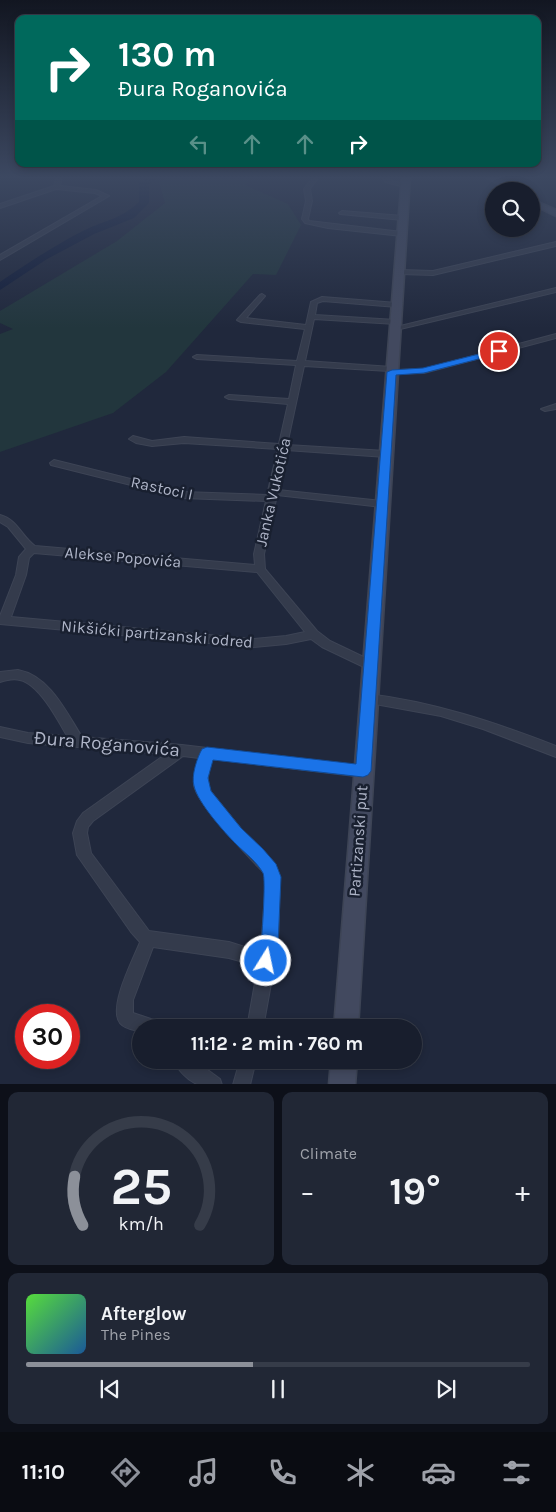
<!DOCTYPE html>
<meta charset="utf-8">
<style>
body{margin:0;font-family:Karla,sans-serif;background:#212735;color:#f1f3f6;height:100vh;display:flex;flex-direction:column;font-size:19px;white-space:nowrap}
*{box-sizing:border-box;margin:0}
p{font-size:16px;color:#9fa2aa}
.icon{flex:none;width:28px;height:28px;fill:none;stroke:currentColor;stroke-width:2;stroke-linecap:round;stroke-linejoin:round}
.map{position:relative;height:1084px;overflow:hidden}
.panel{display:flex;flex-direction:column;gap:8px;padding:8px;background:#0d1019;flex:1}
.panel>*{flex:none}
.hud{position:absolute;left:15px;top:15px;width:526px;height:152px;border-radius:10px;box-shadow:0 2px 8px #0003,0 0 0 1px #363c49;background:#00695c;color:#fff;overflow:hidden}
.controls{position:absolute;left:485px;top:182px;display:grid;gap:10px}
.controls a{display:grid;place-items:center;width:55px;height:55px;border-radius:50%;background:#181e2d;box-shadow:0 2px 8px #0003,0 0 0 1px #363c49;font-size:25px}
.speed{position:absolute;left:15px;top:1004px;display:flex;gap:10px;font-size:25px;font-weight:700;text-align:center}
.speed>*{display:grid;place-content:center;width:65px;height:65px;border-radius:50%;background:#181e2d;box-shadow:0 2px 8px #0003,0 0 0 1px #363c49;line-height:1}
.speed .limit{border:8px solid #d22;background:#fff;color:#111}
.pin{position:absolute;display:grid;place-items:center;width:42px;height:42px;color:#fff;margin:-21px;border:2px solid #fff;border-radius:50%;box-shadow:0 1px 5px #0007}
.me{position:absolute;width:55px;margin:-28px;rotate:10deg;stroke-linejoin:round;filter:drop-shadow(0 0 4px #0008)}
.turn{display:flex;align-items:center;gap:18px;height:105px;padding:0 20px;font-size:22px}
.turn .icon{width:65px;height:65px;stroke-width:2.5}
.turn b{display:block;font-size:35px;line-height:42px}
.lanes{display:flex;align-items:center;height:48px;padding:0 20px;background:#0003;justify-content:center;gap:25px;direction:ltr}
.lanes .off{opacity:.35}
.big{font-size:38px;font-weight:700;line-height:1.1}
.panel .tile{flex:1;display:flex;flex-direction:column;justify-content:center;gap:8px;min-width:0;padding:0 18px;border-radius:10px;background:#212735}
.panel .dial{align-items:center;gap:0}
.dial svg{height:130px;overflow:visible;fill:none;stroke:#363c49;stroke-width:7;stroke-linecap:round;text-anchor:middle}
.dial text{fill:#f1f3f6;stroke:none}
.song{display:flex;align-items:center;gap:15px}
.cover{width:60px;height:60px;border-radius:8px;background:linear-gradient(135deg,hsl(110 70% 55%),hsl(210 70% 35%))}
.played{height:5px;border-radius:2px;background:linear-gradient(90deg,#8c9099 45%,#363c49 45%)}
.keys{display:flex;justify-content:space-around;direction:ltr}
.heat{display:flex;justify-content:space-between;align-items:center;font-size:28px;direction:ltr}
.panel .tiles{flex:1;display:grid;gap:8px;grid-template-columns:1fr 1fr}
.tile:last-child{grid-column:span 2}
.trip{position:absolute;left:132px;top:1019px;width:290px;height:50px;border-radius:25px;background:#181e2d;box-shadow:0 2px 8px #0003,0 0 0 1px #363c49;font-weight:700;line-height:50px;text-align:center}
.dock{display:flex;height:80px;justify-content:space-around;align-items:center;background:#0a0c12;color:#9fa2aa}
.dock .icon{width:35px;height:35px}
.dock .selected{color:#8c9099}
.dock b{font-size:22px;color:#f1f3f6}
.map>svg:first-child{display:block}
</style>
<div class="map">
<svg width="556" height="1085" viewBox="0 0 556 1085">
<rect width="100%" height="100%" fill="#20283c"/>
<path fill="#22363d" d="M173,176H255L245,185L288,204L301,225L276,275L253,274L166,372L113,413L0,452V334L13,329L0,323V311L117,241L165,203L159,182Z"/>
<g fill="none" stroke-linecap="round" stroke-linejoin="round">
<path fill="#131e3a" fill-rule="evenodd" d="M149,176H159L149,184V203L134,218L94,234L47,259L0,290V282C28,263 55,245 85,230C106,220 121,219 139,202V183Z"/>
<g stroke="#3d4455" stroke-width="2">
<g id="street">
<path d="M57,176H62L60,186L96,190L109,196L0,260V255L102,196L95,193L56,189L0,208V204L54,186Z"/>
<path d="M314,176H319L310,189L312,201L308,219L309,221L402,232L405,234L402,236L328,228L305,223L302,219L306,201L304,189Z"/>
<path d="M381,176H386L389,180L408,185L405,187L385,182Z"/>
<path d="M342,211L403,216L406,218L403,220L340,214L339,213Z"/>
<path d="M556,242V246L433,275L400,274L397,272L400,270L433,271Z"/>
<path d="M556,288V292L396,330L392,328Z"/>
<path d="M262,294L265,296L246,318L306,325L311,302L322,297L397,303L400,305L397,307L323,301L317,303L315,315L396,320L400,322L396,324L314,319L305,361L392,367L395,370L424,369L556,334V338L424,373L392,374H389V371L304,366L287,445L386,451L390,454L386,457L286,450L278,490L382,501L387,504L382,507L277,495L264,554L265,569L317,631L330,641L374,662L376,665L374,668L370,669L366,668L322,647L311,639L286,644L253,647L0,624V616L16,575L19,557L26,549L8,527L0,522V515C18,520 21,536 35,546L255,565L254,554L266,501L183,498L51,465L50,463L54,460L183,492L267,495L278,449L184,443L152,446L136,443L129,439L133,436L152,441L184,437L279,444L288,404L229,399L225,397L229,395L289,399L296,365L197,359L193,357L197,355L297,361L305,329L241,322L237,320L260,295ZM34,553L257,572L305,632L286,636L253,639L11,617L26,575L29,558Z"/>
<path d="M556,404V409L545,411L541,409Z"/>
<path d="M18,670C50,676 66,712 82,737L182,745L368,767L370,771L368,775L363,777L212,759C209,771 205,781 211,792L241,829L275,864L280,877L278,945L263,1028H247L258,966L229,958L153,947L133,1000V1013L160,1022L162,1028H141V1032C135,1030 125,1029 120,1023C108,1007 133,960 140,942L131,932L77,855L73,833L77,821L83,813L166,754L28,743L0,737V727L28,733L67,736C58,720 39,684 20,680C13,678 6,680 0,682V672ZM183,756L199,758C197,766 193,776 194,785C197,804 249,857 264,873L266,877L261,952L229,942L149,931L91,853L87,833L88,827L93,821Z"/>
<path d="M368,694C434,702 494,722 556,746V757L483,729L441,716L364,702L362,699L364,696Z"/>
<path d="M174,1060H194L220,1079L222,1085C215,1085 204,1085 197,1084C187,1080 177,1069 174,1060Z"/>
<path d="M240,1060H256L250,1085H233Z"/>
</g>
</g>
<g stroke="#3d4455" stroke-width="3">
<g id="secondary">
<path d="M402,176H410L358,1028H334Z"/>
<path d="M484,176H493L520,191H510Z"/>
<path d="M531,199L556,210V216L531,204Z"/>
<path d="M331,1060H357L355,1085H329Z"/>
</g>
</g>
<use href="#street" fill="#343b4c" fill-rule="evenodd"/>
<use href="#secondary" fill="#42495f" fill-rule="evenodd"/>
</g>
<linearGradient id="sky" x2="0" y2="1"><stop stop-color="#121621"/><stop offset="0.54" stop-color="#3c4861"/><stop offset="1" stop-color="#3c4861" stop-opacity="0"/></linearGradient>
<rect width="556" height="328" fill="url(#sky)"/>
<path fill="#1a73e8" stroke="#114b97" d="M499,349L503,351L502,353L424,373L396,375L371,771L368,775L363,777L213,760L208,778L211,791L241,828L263,849L276,864L281,877L278,945L272,968L266,970L259,968C256,959 260,954 261,945C262,936 266,879 263,873C257,862 245,853 237,845C224,832 198,803 194,786C191,776 197,758 202,749L207,747L356,764L387,372L392,370L423,368Z"/>
<g text-anchor="middle" dominant-baseline="central" stroke-width="5" stroke-linejoin="round" paint-order="stroke">
<g font-size="16" fill="#afb5c8" stroke="#192030">
<text transform="translate(162 488) rotate(12)">Rastoci I</text>
<text transform="translate(273 492) rotate(-77)">Janka Vukotića</text>
<text transform="translate(123 557) rotate(5)">Alekse Popovića</text>
<text transform="translate(157 634) rotate(5)">Nikšićki partizanski odred</text>
<text transform="translate(358 841) rotate(-86)">Partizanski put</text>
</g>
<g font-size="19" fill="#afb5c8" stroke="#192030">
<text transform="translate(107 744) rotate(5)">Đura Roganovića</text>
</g>
</g>
</svg>
<div class="controls">
<a><svg class="icon" aria-label="search" viewBox="0 0 24 24"><circle cx="10" cy="10" r="6"/><path d="M15 15l6 6"/></svg></a>
</div>
<div class="speed"><div class="limit">30</div></div>
<div class="pin" style="left:499px;top:351px;background:#d93025"><svg class="icon" aria-label="arrive" viewBox="0 0 24 24"><path d="M6 21V4h12l-3 4 3 4H6"/></svg></div>
<svg class="me" style="left:266px;top:961px" viewBox="-20 -20 40 40"><circle r="17" fill="#1a73e8" stroke="#fff" stroke-width="3"/><path d="M0-11L8 9 0 5-8 9z" fill="#fff"/></svg>
<div class="trip">11:12 · 2 min · 760 m</div>
<div class="hud">
<div class="turn"><svg class="icon" aria-label="right" viewBox="0 0 24 24"><path d="M7 20v-9h11M14 6l5 5-5 5"/></svg><div><b>130 m</b>Đura Roganovića</div></div>
<div class="lanes"><svg class="icon off" aria-label="left" viewBox="0 0 24 24"><path d="M17 20v-9H6M10 6l-5 5 5 5"/></svg><svg class="icon off" aria-label="ahead" viewBox="0 0 24 24"><path d="M12 20V5M6 11l6-6 6 6"/></svg><svg class="icon off" aria-label="ahead" viewBox="0 0 24 24"><path d="M12 20V5M6 11l6-6 6 6"/></svg><svg class="icon" aria-label="right" viewBox="0 0 24 24"><path d="M7 20v-9h11M14 6l5 5-5 5"/></svg></div>
</div>
</div>
<section class="panel">
<div class="tiles">
<div class="tile dial"><svg viewBox="0 0 100 80">
<path d="M14 69A42 42 0 1 1 86 69"/>
<path d="M14 69A42 42 0 0 1 9 39" stroke="#8c9099"/>
<text x="50" y="56" font-size="32" font-weight="700">25</text>
<text x="50" y="72" font-size="11">km/h</text>
</svg></div>
<div class="tile"><p>Climate</p>
<div class="heat"><a>−</a><b class="big">19°</b><a>+</a></div>
</div>
<div class="tile">
<div class="song"><i class="cover"></i><div><b>Afterglow</b><p>The Pines</p></div></div>
<div class="played"></div>
<div class="keys"><svg class="icon" aria-label="previous" viewBox="0 0 24 24"><path d="M18 5L8 12l10 7zM5 5v14"/></svg><svg class="icon" aria-label="pause" viewBox="0 0 24 24"><path d="M8 5v14M16 5v14"/></svg><svg class="icon" aria-label="next" viewBox="0 0 24 24"><path d="M6 5l10 7-10 7zM19 5v14"/></svg></div>
</div>
</div>
</section>
<nav class="dock">
<b>11:10</b>
<svg class="icon selected" aria-label="directions" viewBox="0 0 24 24"><path d="M12 3l9 9-9 9-9-9zM9 14v-3h6M13 9l2 2-2 2"/></svg>
<svg class="icon" aria-label="music" viewBox="0 0 24 24"><path d="M9 18V5l10-2v13"/><circle cx="6" cy="18" r="3"/><circle cx="16" cy="16" r="3"/></svg>
<svg class="icon" aria-label="phone" viewBox="0 0 24 24"><path d="M5 4h4l2 5-3 2q2 4 5 5l2-3 5 2v4C11 20 4 13 5 4z"/></svg>
<svg class="icon" aria-label="climate" viewBox="0 0 24 24"><path d="M12 3v18M4 7l16 10M4 17L20 7"/></svg>
<svg class="icon" aria-label="car" viewBox="0 0 24 24"><path d="M5 17H2v-5l4-1 3-4h7l3 4 3 1v5h-3M9 17h6M6 11h13"/><circle cx="7" cy="17" r="2"/><circle cx="17" cy="17" r="2"/></svg>
<svg class="icon" aria-label="filters" viewBox="0 0 24 24"><path d="M4 7h16M4 17h16"/><circle cx="9" cy="7" r="2"/><circle cx="15" cy="17" r="2"/></svg>
</nav>
